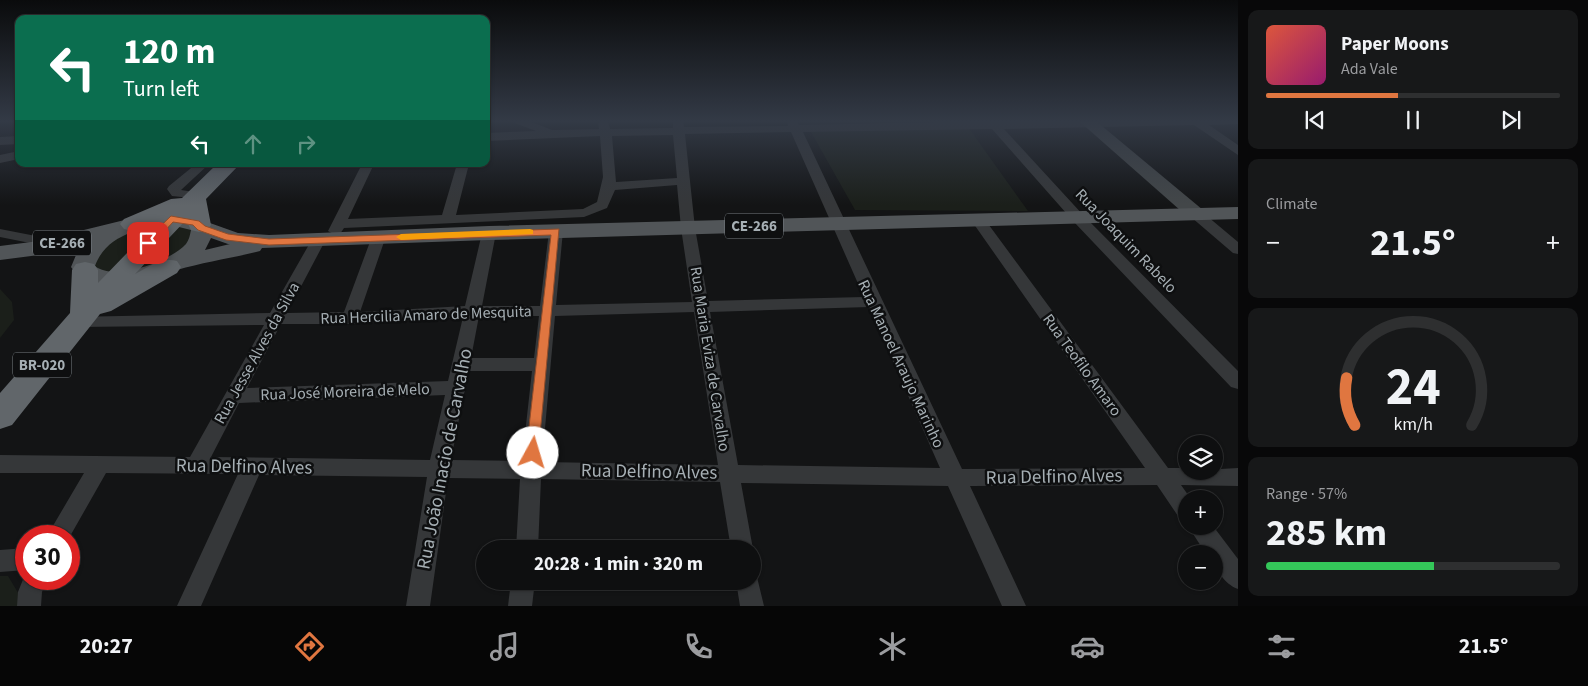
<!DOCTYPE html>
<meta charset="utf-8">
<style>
body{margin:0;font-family:"Source Sans 3",sans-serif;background:#171819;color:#f1f3f6;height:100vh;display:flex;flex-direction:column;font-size:19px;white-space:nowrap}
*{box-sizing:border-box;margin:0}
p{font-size:16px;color:#9b9c9f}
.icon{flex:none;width:28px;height:28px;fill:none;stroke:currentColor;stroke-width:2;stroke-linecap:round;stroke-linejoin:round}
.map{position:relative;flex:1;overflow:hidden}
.side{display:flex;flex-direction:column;gap:10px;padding:10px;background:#080809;width:350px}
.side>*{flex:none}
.banner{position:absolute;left:15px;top:15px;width:475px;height:152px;border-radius:10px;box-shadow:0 1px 4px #0004,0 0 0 1px #2e2f30;background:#0b6e4f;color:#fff;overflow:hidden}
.fabs{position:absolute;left:1178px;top:435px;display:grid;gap:10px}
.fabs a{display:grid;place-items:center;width:45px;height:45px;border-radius:50%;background:#0e0f10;box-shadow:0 1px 4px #0004,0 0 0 1px #2e2f30;font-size:25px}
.speed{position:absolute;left:15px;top:525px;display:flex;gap:10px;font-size:25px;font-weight:700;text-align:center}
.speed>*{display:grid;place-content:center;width:65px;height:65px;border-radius:50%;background:#0e0f10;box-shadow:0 1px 4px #0004,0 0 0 1px #2e2f30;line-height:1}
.speed .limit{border:8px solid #d22;background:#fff;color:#111}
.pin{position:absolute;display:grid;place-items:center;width:42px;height:42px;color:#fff;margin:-21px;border-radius:10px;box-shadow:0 2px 8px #0006}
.me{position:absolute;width:55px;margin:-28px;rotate:6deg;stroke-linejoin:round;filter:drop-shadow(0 0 4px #0008)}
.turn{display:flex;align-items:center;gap:18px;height:105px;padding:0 25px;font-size:22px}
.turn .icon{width:65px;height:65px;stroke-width:2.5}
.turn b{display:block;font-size:35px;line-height:42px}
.lanes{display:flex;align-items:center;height:48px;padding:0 25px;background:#0003;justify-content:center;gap:25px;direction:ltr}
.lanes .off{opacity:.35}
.big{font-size:38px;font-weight:700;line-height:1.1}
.side .card{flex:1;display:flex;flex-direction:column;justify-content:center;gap:8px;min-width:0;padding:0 18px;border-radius:10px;background:#171819}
.side .dial{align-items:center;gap:0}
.dial svg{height:130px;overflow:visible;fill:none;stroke:#2e2f30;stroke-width:7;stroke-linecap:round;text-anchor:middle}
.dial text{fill:#f1f3f6;stroke:none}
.song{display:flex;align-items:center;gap:15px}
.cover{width:60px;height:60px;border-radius:8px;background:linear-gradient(135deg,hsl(10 70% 55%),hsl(320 70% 35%))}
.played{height:5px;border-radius:2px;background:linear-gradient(90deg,#e07640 45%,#2e2f30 45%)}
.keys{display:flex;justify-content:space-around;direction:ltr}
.heat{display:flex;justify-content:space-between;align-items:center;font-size:28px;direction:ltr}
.charge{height:8px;border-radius:4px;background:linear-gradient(90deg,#34c759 57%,#2e2f30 0)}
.trip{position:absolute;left:476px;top:540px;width:285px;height:50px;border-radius:25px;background:#0e0f10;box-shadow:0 1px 4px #0004,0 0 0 1px #2e2f30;font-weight:700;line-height:50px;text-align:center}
.dock{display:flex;height:80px;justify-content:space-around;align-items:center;background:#060606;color:#9b9c9f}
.dock .icon{width:35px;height:35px}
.dock .active{color:#e07640}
.dock b{font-size:22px;color:#f1f3f6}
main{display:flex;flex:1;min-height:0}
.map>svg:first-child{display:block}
</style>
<main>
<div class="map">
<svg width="1238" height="606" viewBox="0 0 1238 606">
<rect width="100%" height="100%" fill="#131415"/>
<g fill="#1b1f1a">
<path d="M968,127L1028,211L855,210L811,132Z"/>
<path d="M157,222L109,275L95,269L94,253L106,241Z"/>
<path d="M177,222L194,231L190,247L130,275Z"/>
<path d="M0,289L12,302L14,320L0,338Z"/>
<path d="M0,576H8L26,606H0Z"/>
</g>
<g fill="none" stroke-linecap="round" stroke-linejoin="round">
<g fill="#353739" fill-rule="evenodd">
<path d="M514,121H529L552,130L599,129L598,121H608L610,129L673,128V121H683L684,127L788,126L787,121H797L799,125L986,121H1238V124L1209,125L1238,145V155L1194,125L1004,129L1084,216L1238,371V389L1231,387L1074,222L992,129L803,132L962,469L1145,468L971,220L978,216L983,217L1168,468H1186V471L1238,468V486L1181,485L1191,499H1186V519L1178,516L1157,485L970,486L1026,606H1002L948,486L741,483L753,549L752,551V549H731L720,482L541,479L538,549H516L520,479L448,478L430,606H406L427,477L259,475L201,606H177L238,474L106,473L69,538V536H47L84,473H0V455L190,457L264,325L78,327L72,325L70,321L72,317L270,313L311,241L318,237L325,241L287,313L344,312L371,239L378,235L385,239L360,312L465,306L482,233L489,229L496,233L482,306H540L549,231L556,227L563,231L556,305L692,302L681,228L677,185L615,190L607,208L584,217L344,228L340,234L335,235L328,231L362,164H374L348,219L442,215L457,164H469L456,215L583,209L597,202L603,177L600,136L486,141V133L536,131L515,123ZM791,132L864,297L708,301L695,228L685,134ZM673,135L677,178L616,182L612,136ZM869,307L940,468L738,465L710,312ZM694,312L718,465L542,462L555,316ZM479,316H539L534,358H471ZM463,317L448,381L247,388L281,324H350ZM468,371H532L522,461L451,460L464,393L467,388L466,385ZM445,395L430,460L211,457L239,403Z"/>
<path d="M19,136V144L0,145V137Z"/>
<path d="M19,151V159L0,163V155Z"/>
<path d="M196,164H209L181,190L201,193L203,196L201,199L172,196L167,189L169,186Z"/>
<path d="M1196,210L1201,211L1238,242V254L1233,253L1191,217L1189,214L1191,211Z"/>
<path d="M0,229L41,237L46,248L39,252L34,251L30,243L0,237Z"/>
<path d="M1188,526H1213L1238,559V589C1224,584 1214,568 1214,554H1206Z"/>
<path d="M26,548V570L0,572V550Z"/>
<path d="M752,571L756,573L764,606H740L736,581H752Z"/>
<path d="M26,572V579H47L42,592L41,606H17L18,592Z"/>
<path d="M511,581H535L532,606H508Z"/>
</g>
<path fill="#434749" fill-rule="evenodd" d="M1079,121H1096L1203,210L1206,214L1203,218H1189Z"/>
<path fill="#515558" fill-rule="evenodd" d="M1238,207V219L489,240L262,248L260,251C233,258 204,262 177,270C145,280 96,304 71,267L76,255L84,244L39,255L0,260V246L39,241L145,215L171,213L204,218L210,223L238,233L269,235L489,226ZM171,225L191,230C190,235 189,240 186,244C171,261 114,282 95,266C106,235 141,227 171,225ZM211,238L228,244H230L205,250Z"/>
<path fill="#61666a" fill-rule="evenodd" d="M217,164H240L206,199L211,225L207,230L199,232L191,230L186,220L135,274C149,267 161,257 177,261L181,267L177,273L111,311L100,314L12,425L0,429V393L70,313L72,270L76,264L85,262L94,264L98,270V283L157,222L132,231L124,229L120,224L124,219L171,199L182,198Z"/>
</g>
<linearGradient id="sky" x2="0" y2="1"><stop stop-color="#0a0b0c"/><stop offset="0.59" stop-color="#333a46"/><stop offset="1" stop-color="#333a46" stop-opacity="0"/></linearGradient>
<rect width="1238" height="205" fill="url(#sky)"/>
<path fill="#e07640" stroke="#924d2a" d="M171,216L199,221L205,226L228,234L269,239L559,229L538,457H528L526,453L551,235L269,245L226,240L198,230L193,225L173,222L152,245H145V241Z"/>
<path fill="#f59e0b" d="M530,229L533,230V234L401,240L396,237L401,234Z"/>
<g text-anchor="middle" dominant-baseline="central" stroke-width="5" stroke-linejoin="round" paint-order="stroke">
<g fill="#0e0f10" stroke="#787f83" stroke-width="1">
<rect x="725" y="213.5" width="58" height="25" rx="4"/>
<rect x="33" y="230.5" width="58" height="25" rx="4"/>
<rect x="13" y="352.5" width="58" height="25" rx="4"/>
</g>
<g font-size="15" font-weight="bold" fill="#a6afb4">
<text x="754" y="226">CE-266</text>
<text x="62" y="243">CE-266</text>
<text x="42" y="365">BR-020</text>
</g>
<g font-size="16" fill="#a6afb4" stroke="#0e0f10">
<text transform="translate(1126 241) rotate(46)">Rua Joaquim Rabelo</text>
<text transform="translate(426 315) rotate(-2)">Rua Hercilia Amaro de Mesquita</text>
<text transform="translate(257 353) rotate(-61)">Rua Jesse Alves da Silva</text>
<text transform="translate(710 359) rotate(81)">Rua Maria Eviza de Carvalho</text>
<text transform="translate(901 364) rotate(65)">Rua Manoel Araujo Marinho</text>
<text transform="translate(1082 365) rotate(54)">Rua Teofilo Amaro</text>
<text transform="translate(345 392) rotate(-2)">Rua José Moreira de Melo</text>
</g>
<g font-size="19" fill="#a6afb4" stroke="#0e0f10">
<text transform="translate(445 459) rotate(-79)">Rua João Inacio de Carvalho</text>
<text transform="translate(244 467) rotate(1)">Rua Delfino Alves</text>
<text transform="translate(649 472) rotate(1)">Rua Delfino Alves</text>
<text transform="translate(1054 477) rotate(-1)">Rua Delfino Alves</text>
</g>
</g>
</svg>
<div class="fabs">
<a><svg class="icon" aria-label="layers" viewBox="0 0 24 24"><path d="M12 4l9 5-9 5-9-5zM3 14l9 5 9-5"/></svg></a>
<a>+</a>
<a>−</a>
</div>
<div class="speed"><div class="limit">30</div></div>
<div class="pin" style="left:148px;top:243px;background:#d93025"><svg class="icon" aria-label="arrive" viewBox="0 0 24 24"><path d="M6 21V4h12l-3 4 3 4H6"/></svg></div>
<svg class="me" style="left:533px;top:453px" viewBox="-20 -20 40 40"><circle r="19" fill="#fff"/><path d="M0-13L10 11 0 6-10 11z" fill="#e07640"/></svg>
<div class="trip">20:28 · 1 min · 320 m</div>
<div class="banner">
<div class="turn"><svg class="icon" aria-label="left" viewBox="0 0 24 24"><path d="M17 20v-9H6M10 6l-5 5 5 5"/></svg><div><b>120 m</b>Turn left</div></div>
<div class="lanes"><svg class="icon" aria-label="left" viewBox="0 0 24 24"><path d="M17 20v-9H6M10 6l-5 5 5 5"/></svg><svg class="icon off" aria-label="ahead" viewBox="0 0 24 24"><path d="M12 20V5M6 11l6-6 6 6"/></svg><svg class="icon off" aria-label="right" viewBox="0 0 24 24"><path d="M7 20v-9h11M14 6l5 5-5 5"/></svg></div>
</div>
</div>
<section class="side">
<div class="card">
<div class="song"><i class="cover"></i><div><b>Paper Moons</b><p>Ada Vale</p></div></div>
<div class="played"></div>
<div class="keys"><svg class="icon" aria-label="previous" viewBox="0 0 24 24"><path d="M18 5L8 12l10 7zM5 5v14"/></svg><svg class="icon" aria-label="pause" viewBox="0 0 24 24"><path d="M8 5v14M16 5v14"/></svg><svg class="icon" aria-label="next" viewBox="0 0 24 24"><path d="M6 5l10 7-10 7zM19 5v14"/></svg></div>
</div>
<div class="card"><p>Climate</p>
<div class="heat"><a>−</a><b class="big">21.5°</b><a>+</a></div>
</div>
<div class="card dial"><svg viewBox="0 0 100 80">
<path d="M14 69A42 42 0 1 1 86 69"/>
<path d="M14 69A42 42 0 0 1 9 40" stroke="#e07640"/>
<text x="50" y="56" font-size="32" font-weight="700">24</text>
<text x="50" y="72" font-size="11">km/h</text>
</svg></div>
<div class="card"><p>Range · 57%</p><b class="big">285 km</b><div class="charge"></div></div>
</section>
</main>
<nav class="dock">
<b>20:27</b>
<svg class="icon active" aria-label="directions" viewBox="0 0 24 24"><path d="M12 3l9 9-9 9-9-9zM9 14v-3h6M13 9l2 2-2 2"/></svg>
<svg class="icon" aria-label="music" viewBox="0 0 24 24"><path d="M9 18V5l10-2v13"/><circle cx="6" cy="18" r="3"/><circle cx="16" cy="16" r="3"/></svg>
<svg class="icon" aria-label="phone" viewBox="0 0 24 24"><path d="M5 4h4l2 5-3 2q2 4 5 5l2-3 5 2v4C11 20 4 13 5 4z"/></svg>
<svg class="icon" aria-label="climate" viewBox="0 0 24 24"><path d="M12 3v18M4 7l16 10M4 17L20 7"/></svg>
<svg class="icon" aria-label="car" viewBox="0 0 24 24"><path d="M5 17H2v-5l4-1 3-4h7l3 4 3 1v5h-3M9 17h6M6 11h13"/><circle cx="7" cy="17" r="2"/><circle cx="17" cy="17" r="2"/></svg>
<svg class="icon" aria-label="filters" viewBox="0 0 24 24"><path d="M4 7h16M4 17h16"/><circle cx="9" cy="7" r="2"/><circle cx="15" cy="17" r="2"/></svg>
<b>21.5°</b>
</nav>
